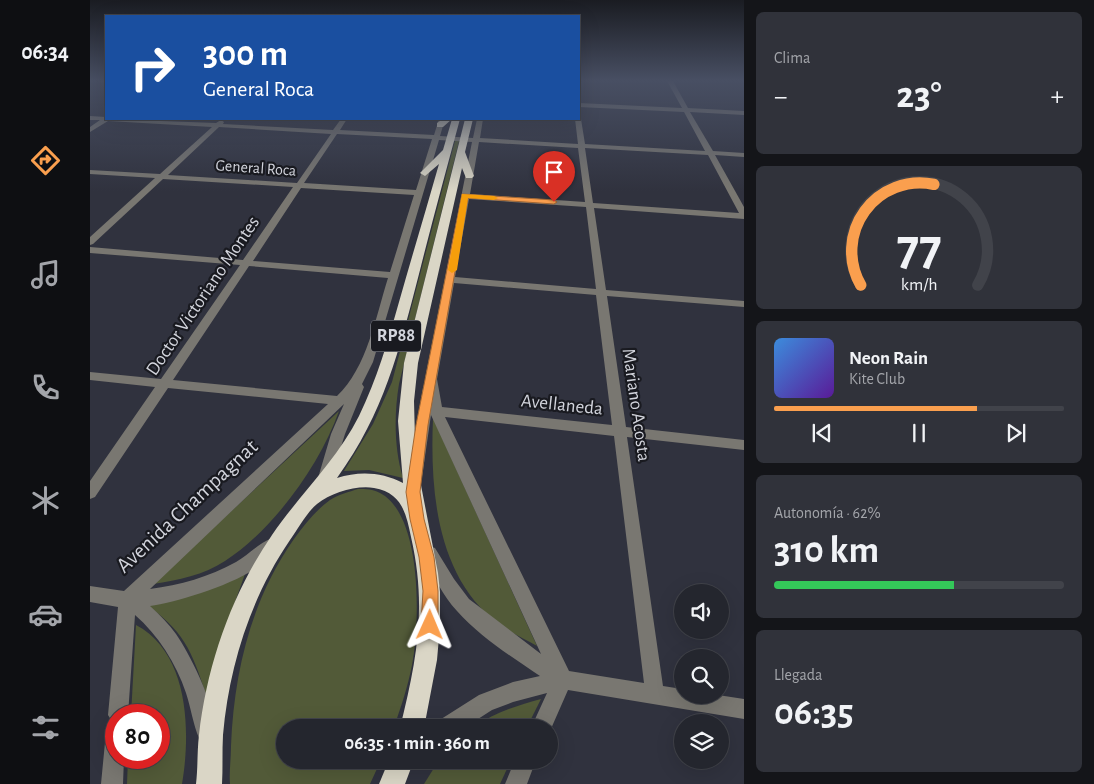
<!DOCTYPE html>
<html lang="es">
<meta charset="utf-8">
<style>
body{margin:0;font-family:"Alegreya Sans",sans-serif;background:#30323a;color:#f1f3f6;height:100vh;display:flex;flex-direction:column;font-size:19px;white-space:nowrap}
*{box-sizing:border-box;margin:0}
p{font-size:16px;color:#a3a5aa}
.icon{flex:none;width:28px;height:28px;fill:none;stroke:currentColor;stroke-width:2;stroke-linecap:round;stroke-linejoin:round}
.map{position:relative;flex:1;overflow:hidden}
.details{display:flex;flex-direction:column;gap:12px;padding:12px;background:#141519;width:350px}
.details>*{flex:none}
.banner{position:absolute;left:15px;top:15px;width:475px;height:105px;border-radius:0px;box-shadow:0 5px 20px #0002,0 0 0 1px #41434a;background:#1a4fa0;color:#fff;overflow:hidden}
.buttons{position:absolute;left:584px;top:584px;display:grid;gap:10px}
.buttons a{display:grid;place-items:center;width:55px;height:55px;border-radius:50%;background:#24262e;box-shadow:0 5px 20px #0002,0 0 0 1px #41434a;font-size:25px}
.speed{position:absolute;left:15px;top:704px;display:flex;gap:10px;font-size:25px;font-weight:700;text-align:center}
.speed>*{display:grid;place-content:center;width:65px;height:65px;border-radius:50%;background:#24262e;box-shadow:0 5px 20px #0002,0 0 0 1px #41434a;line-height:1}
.speed .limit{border:8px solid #d22;background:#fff;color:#111}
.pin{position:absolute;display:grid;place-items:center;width:42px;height:42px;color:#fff;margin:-51px -21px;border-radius:50% 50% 50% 0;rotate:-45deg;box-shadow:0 0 5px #0007}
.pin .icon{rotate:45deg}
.me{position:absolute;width:55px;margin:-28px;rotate:1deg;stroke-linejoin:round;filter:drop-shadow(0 0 4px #0008)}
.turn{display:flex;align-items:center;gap:18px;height:105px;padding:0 15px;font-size:22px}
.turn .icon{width:65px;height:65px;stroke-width:2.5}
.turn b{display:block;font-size:35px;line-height:42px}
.big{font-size:38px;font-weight:700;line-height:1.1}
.details .tile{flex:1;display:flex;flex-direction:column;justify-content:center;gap:8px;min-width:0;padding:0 18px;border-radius:8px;background:#30323a}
.details .dial{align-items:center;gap:0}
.dial svg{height:130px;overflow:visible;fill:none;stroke:#41434a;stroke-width:7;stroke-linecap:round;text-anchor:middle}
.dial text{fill:#f1f3f6;stroke:none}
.song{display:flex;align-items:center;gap:15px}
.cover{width:60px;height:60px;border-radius:8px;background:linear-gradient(135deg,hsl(210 70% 55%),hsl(270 70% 35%))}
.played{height:5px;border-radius:2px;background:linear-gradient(90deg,#fa9f4e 70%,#41434a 70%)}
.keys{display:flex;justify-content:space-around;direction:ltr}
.heat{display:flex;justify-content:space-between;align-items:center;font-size:28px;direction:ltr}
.charge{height:8px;border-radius:4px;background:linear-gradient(90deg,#34c759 62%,#41434a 0)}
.trip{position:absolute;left:186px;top:719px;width:282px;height:50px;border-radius:25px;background:#24262e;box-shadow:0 5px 20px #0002,0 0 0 1px #41434a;font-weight:700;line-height:50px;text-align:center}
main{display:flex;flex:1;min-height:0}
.tabs{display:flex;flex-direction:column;width:90px;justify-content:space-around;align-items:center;background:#0e0f12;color:#a3a5aa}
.tabs .icon{width:35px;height:35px}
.tabs .current{color:#fa9f4e}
.tabs b{font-size:22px;color:#f1f3f6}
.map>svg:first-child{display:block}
</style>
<main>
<nav class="tabs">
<b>06:34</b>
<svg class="icon current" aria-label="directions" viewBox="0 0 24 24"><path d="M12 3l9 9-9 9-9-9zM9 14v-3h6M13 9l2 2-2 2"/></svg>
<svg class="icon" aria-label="music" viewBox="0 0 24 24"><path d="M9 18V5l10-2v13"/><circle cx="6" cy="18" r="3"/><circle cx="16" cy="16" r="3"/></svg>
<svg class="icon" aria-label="phone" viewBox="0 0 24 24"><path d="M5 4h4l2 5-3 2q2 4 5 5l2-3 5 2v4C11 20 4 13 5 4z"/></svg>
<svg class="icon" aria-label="climate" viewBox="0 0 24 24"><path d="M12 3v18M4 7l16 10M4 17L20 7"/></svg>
<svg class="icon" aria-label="car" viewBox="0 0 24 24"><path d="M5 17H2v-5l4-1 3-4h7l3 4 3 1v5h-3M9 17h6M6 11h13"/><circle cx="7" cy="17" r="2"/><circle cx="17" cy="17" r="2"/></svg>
<svg class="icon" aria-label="filters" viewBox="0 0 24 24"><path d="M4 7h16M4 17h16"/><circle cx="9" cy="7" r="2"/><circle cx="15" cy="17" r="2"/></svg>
</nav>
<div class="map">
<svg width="654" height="784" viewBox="0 0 654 784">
<rect width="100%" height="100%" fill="#30323e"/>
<g fill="#525a38">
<path d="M365,141H369L309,384C304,414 304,448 313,478L279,470L254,471L283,424L302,382Z"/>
<path d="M249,411C230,465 183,530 135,561C114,575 88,580 63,584Z"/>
<path d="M343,418L447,646C435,639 421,633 410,625C346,578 340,490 343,418Z"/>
<path d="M268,489C276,489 283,489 290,493C333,515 330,625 322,665C318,686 311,707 304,727L195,728V760H291L280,784H140C139,772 141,759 141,746C144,672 161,600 204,539C214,525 226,510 240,500C249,494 259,492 268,489Z"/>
<path d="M155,574L128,649L116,695C102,650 93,630 54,603Z"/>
<path d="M46,625C99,653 101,731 92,784H37L38,758H69V715H41Z"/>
<path d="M451,699L437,727H384C404,713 428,705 451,699Z"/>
<path d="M349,760H421L410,784H334Z"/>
</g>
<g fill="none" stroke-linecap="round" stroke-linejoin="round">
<g fill="#797771" fill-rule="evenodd">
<path d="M9,81H16V83Z"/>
<path d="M577,81H583L598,108L654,111V115L600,112L623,151L654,153V157L625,155L654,207V219L504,208L516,290L654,301V307L517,296L536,427L654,440V450L537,437L573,686L592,689V695H628L654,699V719L478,690L460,731V728H441L457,693L423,702L402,710L374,728H345L348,721L389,695L423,682L450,676C422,657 390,637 367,611C353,596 344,576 333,558L331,553L333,548L339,546L345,548L364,579L379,599L451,654L341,415L332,477L330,481L325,483L320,481L318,477L333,388L336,385L335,379L382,142L349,140L283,362L272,384L274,387L255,434L240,482L235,484L230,482L228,478L241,434L254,404L60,589C90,585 119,577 146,562C158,555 169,543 182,538L188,540L190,545C176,576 93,601 60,606C70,615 79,624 86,634C100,654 132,717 123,738L116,741L109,738C103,724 101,708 96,693C86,663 68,635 45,615L38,715H26V758H34L33,784H11L16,732L19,725L23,723L18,715L28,607L0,602V586L34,591L238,404L78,388L5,497L0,499V481L65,387L0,380V372L71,379L150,265L0,253V247L153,260L203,187L73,179L3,244L0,245V237L65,178L0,174V170L70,174L122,127L18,121L0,132V127L10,120H0V116L16,117V119L126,123L131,120L134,122L133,124L243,130L251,119H257L250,130L344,135L349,119H355L350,136L383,138L387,119H393L390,138L488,144L485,119L489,117L491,119L495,144L615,151L594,112L489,107V103L592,108ZM129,127L241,134L207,183L78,175ZM247,134L342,139L326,190L214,183ZM389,142L488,148L495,202L380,194ZM495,148L618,155L649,213L503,203ZM211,188L324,195L300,272L163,261ZM379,199L496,207L506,289L365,277ZM159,266L298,278C286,316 277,368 247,396L83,380ZM364,283L506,295L522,425L352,407L347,379ZM355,417L524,436L554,683L479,671Z"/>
<path d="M425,760H446L437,784H415Z"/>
</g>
<g fill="#dad6c6" fill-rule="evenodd">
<path d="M353,119H362L353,127H347V123Z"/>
<path d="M362,119H370C356,171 342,222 329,274C309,351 294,413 247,478C269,471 292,472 313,483L308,421L314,363L375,119H383L375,152L384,176L382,178H376L372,168L328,363L324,401L325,440L330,480L348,573L350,592V626L347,660L334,728H310C327,659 337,607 321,537C316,513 312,493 284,488C266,485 241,493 227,504C217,512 208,529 200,540C161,597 139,666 133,735C132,751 133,768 132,784H106C108,768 107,751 109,735C117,664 142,593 182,535C210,494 247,460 269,416C287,379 298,341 309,302C322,256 336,210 349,164L335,176L330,173L353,150Z"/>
<path d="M299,760H324L315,784H289Z"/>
</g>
</g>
<linearGradient id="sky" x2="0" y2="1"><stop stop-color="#1a1c22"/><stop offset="0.42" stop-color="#484f63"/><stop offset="1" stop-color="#484f63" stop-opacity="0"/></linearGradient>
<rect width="654" height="191" fill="url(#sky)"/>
<path fill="#fa9f4e" stroke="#a26733" d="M372,194L464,200L467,202L464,204L378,198L338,425L330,492L334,519L344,557L348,591V625L345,630L340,633L334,630L331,625L333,591L329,557L320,519L316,492L326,425Z"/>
<path fill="#f59e0b" d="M372,194L404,196L408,198L404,200L378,198L367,270L362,273L358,270Z"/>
<g text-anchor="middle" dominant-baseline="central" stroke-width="4.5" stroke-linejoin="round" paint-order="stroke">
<g font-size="16" fill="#d2d4dc" stroke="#191a20">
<text transform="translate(166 168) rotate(4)">General Roca</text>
</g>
<rect fill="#191a20" stroke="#9a9ca4" stroke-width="1" x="281" y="320.5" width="50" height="31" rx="4"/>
<g font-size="18" font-weight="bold" fill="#d2d4dc">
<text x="306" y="336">RP88</text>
</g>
<g font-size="19" fill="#d2d4dc" stroke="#191a20">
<text transform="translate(113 296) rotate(-56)">Doctor Victoriano Montes</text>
<text transform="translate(472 405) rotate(6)">Avellaneda</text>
<text transform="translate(546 405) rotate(82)">Mariano Acosta</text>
</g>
<g font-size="22" fill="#d2d4dc" stroke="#191a20">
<text transform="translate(97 506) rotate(-43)">Avenida Champagnat</text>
</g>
</g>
</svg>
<div class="buttons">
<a><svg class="icon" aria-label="sound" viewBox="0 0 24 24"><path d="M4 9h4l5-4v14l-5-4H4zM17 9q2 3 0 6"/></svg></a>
<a><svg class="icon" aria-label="search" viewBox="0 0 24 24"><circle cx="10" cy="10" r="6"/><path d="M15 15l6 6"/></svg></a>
<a><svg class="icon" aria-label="layers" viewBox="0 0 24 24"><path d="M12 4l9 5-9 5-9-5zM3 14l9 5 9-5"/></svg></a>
</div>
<div class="speed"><div class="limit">80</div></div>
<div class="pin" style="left:464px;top:202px;background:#d93025"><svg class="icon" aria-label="arrive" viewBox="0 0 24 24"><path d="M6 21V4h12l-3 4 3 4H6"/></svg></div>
<svg class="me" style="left:340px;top:625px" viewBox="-20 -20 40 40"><path d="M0-17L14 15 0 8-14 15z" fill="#fa9f4e" stroke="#fff" stroke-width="4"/></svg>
<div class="trip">06:35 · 1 min · 360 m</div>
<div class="banner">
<div class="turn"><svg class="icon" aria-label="right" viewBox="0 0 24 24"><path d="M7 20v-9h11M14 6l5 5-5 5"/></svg><div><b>300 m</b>General Roca</div></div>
</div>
</div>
<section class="details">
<div class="tile"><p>Clima</p>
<div class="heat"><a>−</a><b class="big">23°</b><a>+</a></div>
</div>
<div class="tile dial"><svg viewBox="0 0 100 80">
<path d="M14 69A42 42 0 1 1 86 69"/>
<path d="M14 69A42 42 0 0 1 59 7" stroke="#fa9f4e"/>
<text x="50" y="56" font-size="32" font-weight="700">77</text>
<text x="50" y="72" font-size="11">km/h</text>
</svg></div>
<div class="tile">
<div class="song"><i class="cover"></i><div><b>Neon Rain</b><p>Kite Club</p></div></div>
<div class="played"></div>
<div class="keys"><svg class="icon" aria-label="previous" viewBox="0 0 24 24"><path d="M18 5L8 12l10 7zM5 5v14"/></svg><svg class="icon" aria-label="pause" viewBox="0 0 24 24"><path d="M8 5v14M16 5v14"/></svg><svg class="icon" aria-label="next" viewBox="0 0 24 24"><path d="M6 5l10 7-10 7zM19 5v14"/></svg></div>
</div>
<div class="tile"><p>Autonomía · 62%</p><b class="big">310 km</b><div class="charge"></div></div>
<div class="tile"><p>Llegada</p><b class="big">06:35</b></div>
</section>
</main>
